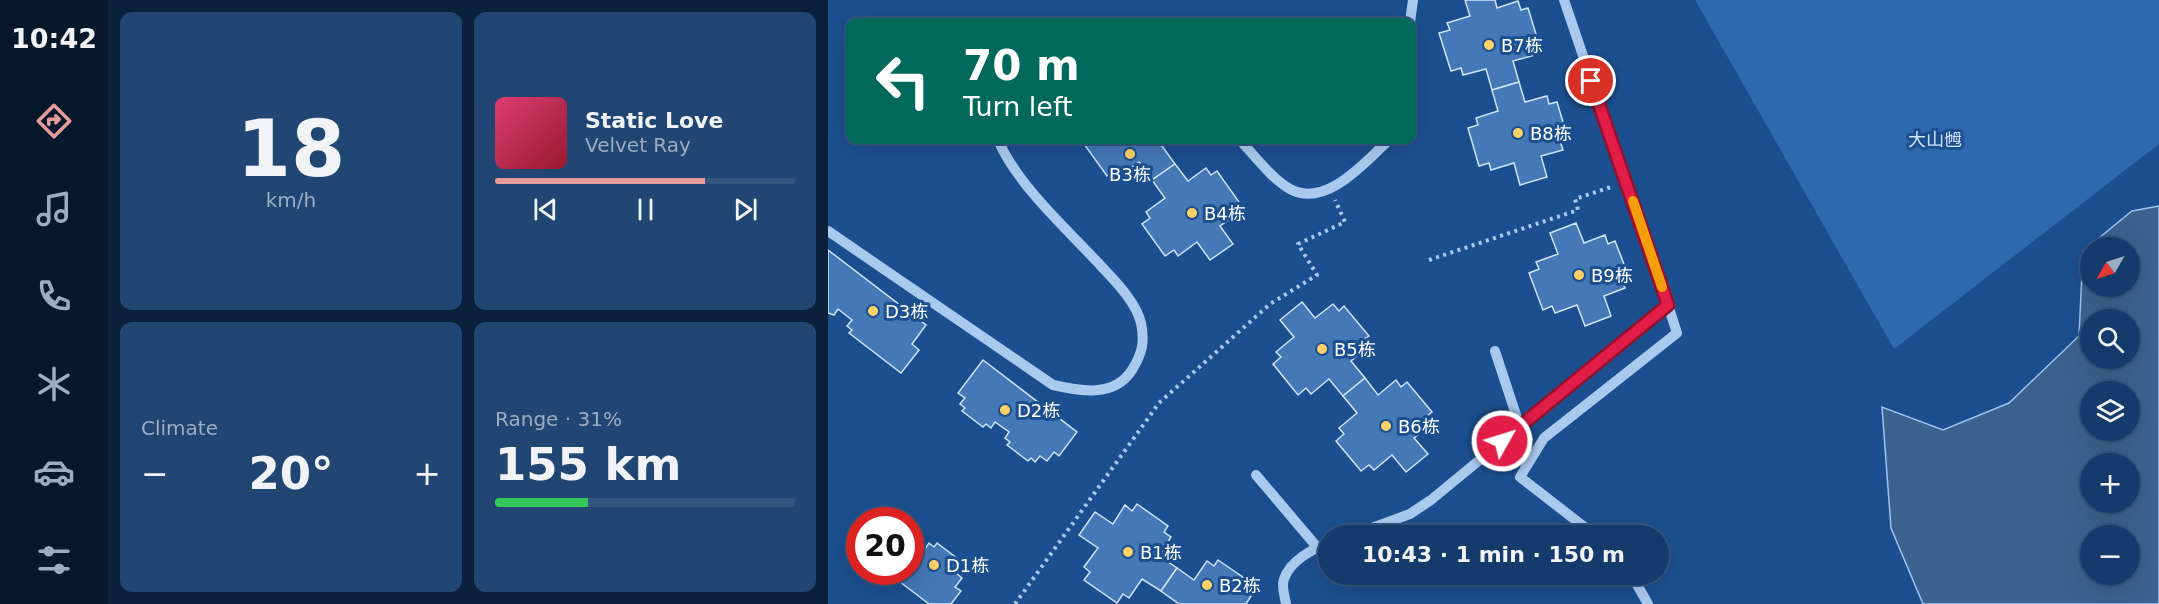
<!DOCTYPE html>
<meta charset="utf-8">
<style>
body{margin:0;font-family:"DejaVu Sans","Noto Sans SC",sans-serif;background:#214673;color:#f1f3f6;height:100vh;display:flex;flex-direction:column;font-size:22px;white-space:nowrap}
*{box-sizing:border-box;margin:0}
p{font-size:20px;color:#9dadc1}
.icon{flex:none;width:33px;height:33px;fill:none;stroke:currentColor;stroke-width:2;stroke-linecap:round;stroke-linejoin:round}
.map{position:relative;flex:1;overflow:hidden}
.drawer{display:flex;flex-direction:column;gap:12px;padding:12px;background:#0b203b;width:720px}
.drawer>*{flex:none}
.banner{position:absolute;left:18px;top:18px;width:570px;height:126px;border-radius:12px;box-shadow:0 6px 24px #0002,0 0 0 2px #33557e;background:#00695c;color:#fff;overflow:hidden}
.needle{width:39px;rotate:231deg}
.fabs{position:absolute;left:1252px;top:237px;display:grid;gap:12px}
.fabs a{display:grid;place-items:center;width:60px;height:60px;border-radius:50%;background:#143b6b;box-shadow:0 6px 24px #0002,0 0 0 2px #33557e;font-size:30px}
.speed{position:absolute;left:18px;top:507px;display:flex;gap:12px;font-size:30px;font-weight:700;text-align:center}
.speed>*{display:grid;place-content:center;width:78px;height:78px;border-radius:50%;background:#143b6b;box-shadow:0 6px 24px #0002,0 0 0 2px #33557e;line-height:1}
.speed .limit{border:9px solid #d22;background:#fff;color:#111}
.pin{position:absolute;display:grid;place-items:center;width:51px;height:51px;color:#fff;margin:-26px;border:3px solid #fff;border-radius:50%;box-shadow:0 2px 6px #0007}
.me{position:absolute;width:66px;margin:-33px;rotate:51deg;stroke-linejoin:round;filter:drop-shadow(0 0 4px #0008)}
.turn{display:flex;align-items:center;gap:21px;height:126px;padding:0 18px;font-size:27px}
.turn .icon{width:78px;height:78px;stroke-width:2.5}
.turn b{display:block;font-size:42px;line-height:51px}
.big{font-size:45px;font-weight:700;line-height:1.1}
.drawer .tile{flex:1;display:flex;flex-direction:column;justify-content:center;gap:9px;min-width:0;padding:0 21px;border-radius:12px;background:#214673}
.drawer .dial{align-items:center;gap:0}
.dial b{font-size:78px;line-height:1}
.song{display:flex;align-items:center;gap:18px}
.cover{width:72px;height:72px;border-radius:9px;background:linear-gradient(135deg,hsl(340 70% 55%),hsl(350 70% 35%))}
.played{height:6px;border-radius:3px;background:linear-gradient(90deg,#e69b98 70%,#33557e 70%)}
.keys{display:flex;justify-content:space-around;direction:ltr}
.heat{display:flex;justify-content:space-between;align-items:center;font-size:33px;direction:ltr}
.charge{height:9px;border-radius:4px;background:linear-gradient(90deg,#34c759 31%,#33557e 0)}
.drawer .tiles{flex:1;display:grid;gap:12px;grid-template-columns:repeat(2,1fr)}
.trip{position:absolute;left:490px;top:525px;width:351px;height:60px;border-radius:30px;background:#143b6b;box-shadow:0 6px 24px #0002,0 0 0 2px #33557e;font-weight:700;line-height:60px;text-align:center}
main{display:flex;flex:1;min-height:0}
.tab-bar{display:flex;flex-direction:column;width:108px;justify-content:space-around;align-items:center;background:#08182b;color:#9dadc1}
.tab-bar .icon{width:42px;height:42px}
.tab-bar .current{color:#e69b98}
.tab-bar b{font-size:27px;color:#f1f3f6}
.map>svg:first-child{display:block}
</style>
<main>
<nav class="tab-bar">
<b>10:42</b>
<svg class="icon current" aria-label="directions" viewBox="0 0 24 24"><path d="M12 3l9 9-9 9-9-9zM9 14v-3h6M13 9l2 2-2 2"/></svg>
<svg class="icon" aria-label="music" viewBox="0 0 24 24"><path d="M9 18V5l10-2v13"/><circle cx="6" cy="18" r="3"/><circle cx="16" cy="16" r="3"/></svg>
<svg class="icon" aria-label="phone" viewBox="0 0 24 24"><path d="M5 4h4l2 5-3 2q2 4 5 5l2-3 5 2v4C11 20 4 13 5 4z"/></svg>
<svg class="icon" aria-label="climate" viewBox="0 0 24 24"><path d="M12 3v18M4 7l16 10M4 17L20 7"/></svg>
<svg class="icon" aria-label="car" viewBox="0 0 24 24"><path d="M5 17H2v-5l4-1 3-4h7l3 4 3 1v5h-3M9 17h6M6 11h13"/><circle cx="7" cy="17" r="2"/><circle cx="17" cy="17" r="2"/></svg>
<svg class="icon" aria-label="filters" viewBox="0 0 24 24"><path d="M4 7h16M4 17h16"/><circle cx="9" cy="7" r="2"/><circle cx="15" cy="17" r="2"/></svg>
</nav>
<section class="drawer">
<div class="tiles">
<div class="tile dial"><b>18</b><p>km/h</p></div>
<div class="tile">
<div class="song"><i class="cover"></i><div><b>Static Love</b><p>Velvet Ray</p></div></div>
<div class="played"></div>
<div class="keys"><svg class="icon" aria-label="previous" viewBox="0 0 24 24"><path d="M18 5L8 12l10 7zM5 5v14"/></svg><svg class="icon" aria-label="pause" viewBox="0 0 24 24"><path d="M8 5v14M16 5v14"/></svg><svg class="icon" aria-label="next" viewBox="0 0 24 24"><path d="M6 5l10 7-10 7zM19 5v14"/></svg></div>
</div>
<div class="tile"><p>Climate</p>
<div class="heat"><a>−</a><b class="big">20°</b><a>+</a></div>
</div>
<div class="tile"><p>Range · 31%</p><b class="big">155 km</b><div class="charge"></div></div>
</div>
</section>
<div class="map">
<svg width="1331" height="604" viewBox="0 0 1331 604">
<rect width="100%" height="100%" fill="#1b4f8f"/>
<path fill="#2e69ad" d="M867,0H1331V144L1066,349Z"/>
<path fill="#3c6290" stroke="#9cc4f0" stroke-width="1.5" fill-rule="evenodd" d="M1331,206V604H1095L1063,528L1054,407L1115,430L1181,403L1251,336L1255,251L1304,211ZM1263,248H1302V286H1263ZM1263,320H1302V358H1263ZM1263,392H1302V430H1263ZM1263,464H1302V502H1263ZM1263,536H1302V574H1263Z"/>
<g fill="#4478b7" stroke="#cfe3fa" stroke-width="1.5">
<path d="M637,0H667L669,8L690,1L693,10L700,8L711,44L704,47L707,55L685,61L691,82L664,90L658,69L635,75L633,68L623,71L611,33L622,30L619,23L642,16Z"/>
<path d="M691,82L697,102L719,96L721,104L729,102L740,139L732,141L735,150L713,156L719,177L692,185L686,163L663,170L661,163L651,166L640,128L650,125L648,118L670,111L664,90Z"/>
<path d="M262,140H344L334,146L347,164L324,180L311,162L292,176L288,170L279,176L256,144Z"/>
<path d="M347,164L360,181L378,168L383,175L389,171L411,202L406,206L411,213L392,226L405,244L382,260L369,242L350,256L346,250L337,256L314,224L322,218L318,212L337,198L324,180Z"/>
<path d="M748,223L756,243L777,235L780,244L787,241L801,277L794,279L797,288L776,296L783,316L757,326L749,305L727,313L724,306L715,310L701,273L711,269L708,262L730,254L722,233Z"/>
<path d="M0,250L98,325L84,344L91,350L73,373L21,333L24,330L19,326L24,320L10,309L6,315L0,313Z"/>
<path d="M474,302L487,318L505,304L511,311L516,306L541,336L535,340L540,347L523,361L537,378L515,396L501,379L483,394L478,388L470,395L445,364L453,357L448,352L466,337L452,320Z"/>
<path d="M155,360L249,432L231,456L226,452L219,461L212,456L207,462L203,458L200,461L179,445L182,442L177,438L181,432L167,422L163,428L158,424L155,427L134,411L137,408L132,404L137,398L130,393Z"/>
<path d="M537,378L550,395L568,380L573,387L579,382L604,412L598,417L604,424L586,438L600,454L578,472L564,455L546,470L541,465L533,471L508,441L516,434L511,428L529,413L515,396Z"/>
<path d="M309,504L340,526L336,532L343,537L331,556L349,568L333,591L314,579L301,598L295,594L289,603L256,580L262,572L256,567L270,548L251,535L267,512L285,524L297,505L304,511Z"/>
<path d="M57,509L62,513L64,509L79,520H37L45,510L52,515Z"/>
<path d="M82,523L85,525L83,529L87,532L83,538L97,549L101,543L106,547L109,543L130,559L127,563L132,566L127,572L134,578L127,587L133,591L123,604H101L59,572H82Z"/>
<path d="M32,528V551L21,542Z"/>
<path d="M390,560L422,582L418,588L425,593L418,604H351L333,591L349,568L366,580L379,561L386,566Z"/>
</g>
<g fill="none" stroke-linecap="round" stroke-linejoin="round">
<g stroke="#a9c9ee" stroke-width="4" stroke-dasharray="3 4.5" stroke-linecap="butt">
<path d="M601,260L750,210L747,199L786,186"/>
<path d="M187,604L331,403L442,304L489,275L470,244L517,222L507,200"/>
</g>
<g stroke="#a9c9ee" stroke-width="10">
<path d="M582,22L585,0"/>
<path d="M584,47V96"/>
<path d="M412,140C425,154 445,180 462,189C498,209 538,161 561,140"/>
<path d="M0,231L225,385C252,391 286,398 304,370C314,354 317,342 313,323C308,302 288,282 274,267C240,230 190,186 170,140"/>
<path d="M667,351L692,427"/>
<path d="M428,475L489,547"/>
<path d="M522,536L582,514L603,500L840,305L736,0"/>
<path d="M768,536L692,477L716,438L849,333L840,305"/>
<path d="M803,574L820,604"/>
<path d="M458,604C457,597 453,586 456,579C462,561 484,549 501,543"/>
</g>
</g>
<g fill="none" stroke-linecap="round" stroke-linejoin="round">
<g stroke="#92132f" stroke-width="15">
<path id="route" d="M674,441L840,305L763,81"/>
</g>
<use href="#route" stroke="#e11d48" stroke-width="10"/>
<path stroke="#f59e0b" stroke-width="10" d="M805,201L834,287"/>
</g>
<g fill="#ffd166" stroke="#1b4f8f" stroke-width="2">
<circle cx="661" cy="45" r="6"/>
<circle cx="690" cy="133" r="6"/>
<circle cx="302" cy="154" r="6"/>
<circle cx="364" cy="213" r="6"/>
<circle cx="751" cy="275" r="6"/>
<circle cx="45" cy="311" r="6"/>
<circle cx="494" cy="349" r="6"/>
<circle cx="177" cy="410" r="6"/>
<circle cx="558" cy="426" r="6"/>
<circle cx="300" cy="552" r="6"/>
<circle cx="106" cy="565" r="6"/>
<circle cx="379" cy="585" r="6"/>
</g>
<g text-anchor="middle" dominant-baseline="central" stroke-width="6" stroke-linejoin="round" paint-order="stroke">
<g font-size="18" fill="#fff" stroke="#1b4f8f" text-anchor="start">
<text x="673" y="45">B7栋</text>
<text x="702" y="133">B8栋</text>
<text x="302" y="174" text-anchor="middle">B3栋</text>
<text x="376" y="213">B4栋</text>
<text x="763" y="275">B9栋</text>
<text x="57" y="311">D3栋</text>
<text x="506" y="349">B5栋</text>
<text x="189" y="410">D2栋</text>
<text x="570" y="426">B6栋</text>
<text x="312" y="552">B1栋</text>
<text x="118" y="565">D1栋</text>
<text x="391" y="585">B2栋</text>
</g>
<g font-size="18" fill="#cfe3fa" stroke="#1b4f8f">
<text x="1107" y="139">大山乸</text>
</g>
</g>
</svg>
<div class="fabs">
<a><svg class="needle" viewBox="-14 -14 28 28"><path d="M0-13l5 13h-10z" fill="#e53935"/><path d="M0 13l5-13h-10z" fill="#9dadc1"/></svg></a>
<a><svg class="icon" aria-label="search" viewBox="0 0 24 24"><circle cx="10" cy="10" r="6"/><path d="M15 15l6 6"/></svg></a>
<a><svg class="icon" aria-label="layers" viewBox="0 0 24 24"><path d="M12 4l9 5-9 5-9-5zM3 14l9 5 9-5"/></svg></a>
<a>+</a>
<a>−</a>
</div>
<div class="speed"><div class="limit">20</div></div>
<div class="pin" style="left:763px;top:81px;background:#d93025"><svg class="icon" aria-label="arrive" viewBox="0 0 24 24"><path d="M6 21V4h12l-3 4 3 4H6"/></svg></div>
<svg class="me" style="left:674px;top:441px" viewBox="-20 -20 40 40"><circle r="17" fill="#e11d48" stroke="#fff" stroke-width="3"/><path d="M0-11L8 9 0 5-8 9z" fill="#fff"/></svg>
<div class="trip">10:43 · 1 min · 150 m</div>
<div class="banner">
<div class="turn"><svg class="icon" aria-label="left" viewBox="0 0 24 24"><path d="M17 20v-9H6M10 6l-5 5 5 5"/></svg><div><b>70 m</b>Turn left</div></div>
</div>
</div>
</main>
